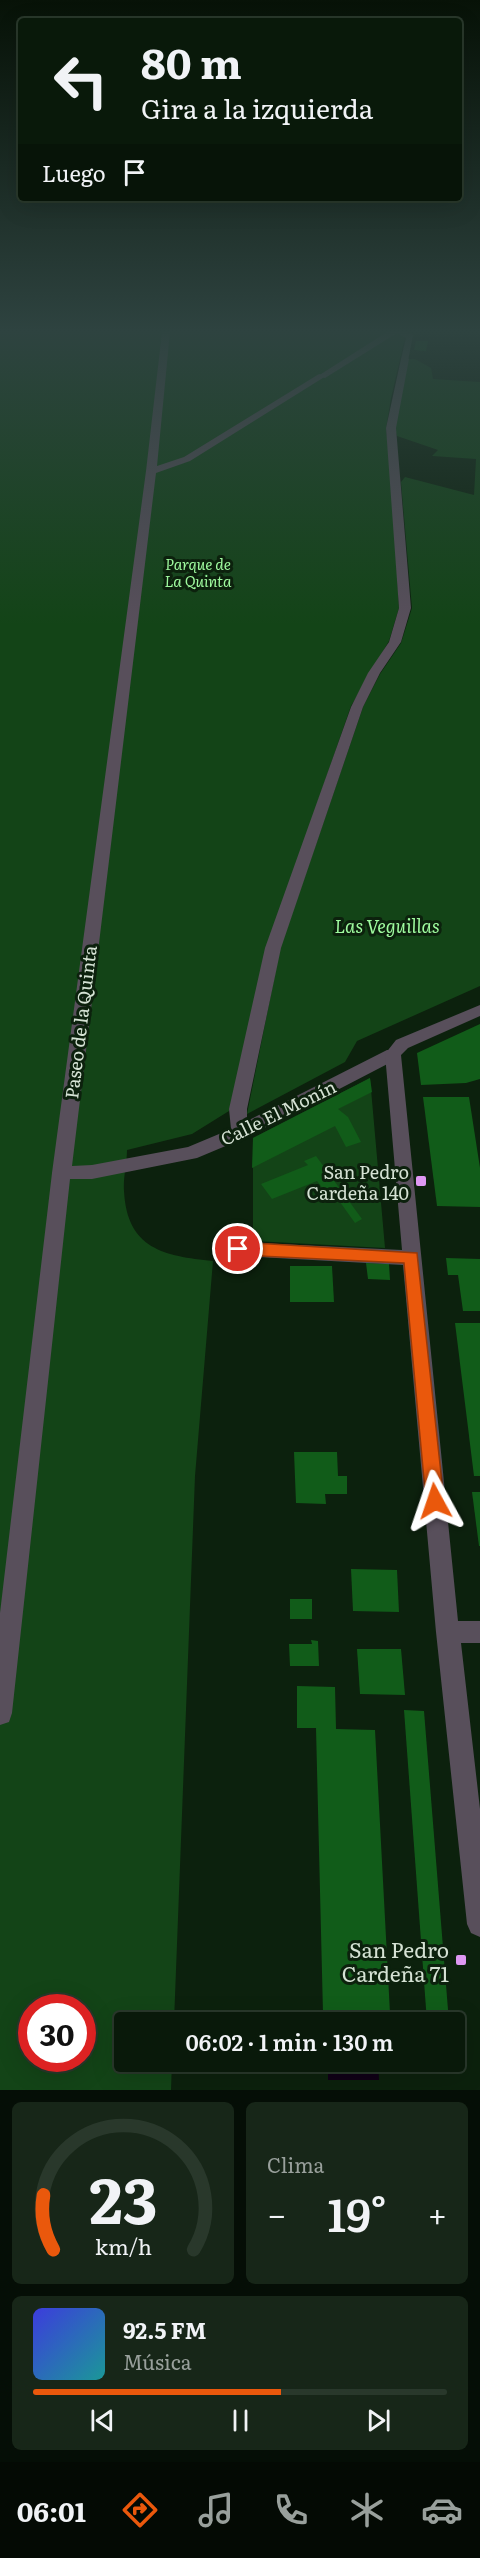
<!DOCTYPE html>
<html lang="es">
<meta charset="utf-8">
<style>
body{margin:0;font-family:Literata,serif;background:#172618;color:#f1f3f6;height:100vh;display:flex;flex-direction:column;font-size:22px;white-space:nowrap}
*{box-sizing:border-box;margin:0}
p{font-size:20px;color:#99a09c}
.icon{flex:none;width:33px;height:33px;fill:none;stroke:currentColor;stroke-width:2;stroke-linecap:round;stroke-linejoin:round}
.map{position:relative;height:2090px;overflow:hidden}
.sheet{display:flex;flex-direction:column;gap:12px;padding:12px;background:#050e06;flex:1}
.sheet>*{flex:none}
.top-card{position:absolute;left:18px;top:18px;width:444px;height:183px;border-radius:6px;box-shadow:0 6px 24px #0002,0 0 0 2px #29382b;background:#09190a;color:#f1f3f6;overflow:hidden}
.speed{position:absolute;left:18px;top:1994px;display:flex;gap:12px;font-size:30px;font-weight:700;text-align:center}
.speed>*{display:grid;place-content:center;width:78px;height:78px;border-radius:50%;background:#09190a;box-shadow:0 6px 24px #0002,0 0 0 2px #29382b;line-height:1}
.speed .limit{border:9px solid #d22;background:#fff;color:#111}
.pin{position:absolute;display:grid;place-items:center;width:51px;height:51px;color:#fff;margin:-26px;border:3px solid #fff;border-radius:50%;box-shadow:0 2px 6px #0007}
.me{position:absolute;width:66px;margin:-33px;rotate:355deg;stroke-linejoin:round;filter:drop-shadow(0 0 4px #0008)}
.turn{display:flex;align-items:center;gap:21px;height:126px;padding:0 24px;font-size:27px}
.turn .icon{width:78px;height:78px;stroke-width:2.5}
.turn b{display:block;font-size:42px;line-height:51px}
.then{display:flex;align-items:center;height:57px;padding:0 24px;background:#0003;gap:12px;font-size:22px}
.big{font-size:45px;font-weight:600;line-height:1.1}
.sheet .widget{flex:1;display:flex;flex-direction:column;justify-content:center;gap:9px;min-width:0;padding:0 21px;border-radius:9px;background:#172618}
.sheet .dial{align-items:center;gap:0}
.dial svg{height:156px;overflow:visible;fill:none;stroke:#29382b;stroke-width:7;stroke-linecap:round;text-anchor:middle}
.dial text{fill:#f1f3f6;stroke:none}
.song{display:flex;align-items:center;gap:18px}
.cover{width:72px;height:72px;border-radius:9px;background:linear-gradient(135deg,hsl(240 70% 55%),hsl(180 70% 35%))}
.played{height:6px;border-radius:3px;background:linear-gradient(90deg,#ea580c 60%,#29382b 60%)}
.keys{display:flex;justify-content:space-around;direction:ltr}
.heat{display:flex;justify-content:space-between;align-items:center;font-size:33px;direction:ltr}
.sheet .tiles{flex:1;display:grid;gap:12px;grid-template-columns:1fr 1fr}
.widget:last-child{grid-column:span 2}
.trip{position:absolute;left:114px;top:2012px;width:351px;height:60px;border-radius:6px;background:#09190a;box-shadow:0 6px 24px #0002,0 0 0 2px #29382b;font-weight:600;line-height:60px;text-align:center}
.tab-bar{display:flex;height:96px;justify-content:space-around;align-items:center;background:#040a04;color:#99a09c}
.tab-bar .icon{width:42px;height:42px}
.tab-bar .on{color:#ea580c}
.tab-bar b{font-size:27px;color:#f1f3f6}
.map>svg:first-child{display:block}
</style>
<div class="map">
<svg width="480" height="2090" viewBox="0 0 480 2090">
<rect width="100%" height="100%" fill="#0c210d"/>
<g fill="#134417" fill-rule="evenodd">
<path d="M0,332H404L405,337L391,398L386,429L392,483L399,608L389,641L351,706L267,948L229,1111L192,1134L127,1150C127,1163 123,1178 124,1191C127,1249 164,1256 213,1261L195,1476L174,2022H124V2061H172L171,2090H0ZM32,2007H82V2058H32Z"/>
<path d="M408,359H415L431,368L433,379L480,382V986L357,1041L345,1062L247,1114L280,949L363,707L380,674L401,643L412,608L401,482L405,477L474,495L476,459L432,456L438,450L397,436L395,429Z"/>
<path d="M370,1078L385,1248L253,1241V1138Z"/>
</g>
<path fill="#100016" d="M328,2061H378L379,2080H328Z"/>
<g fill="#115c19">
<path d="M416,341H428L426,351L414,350Z"/>
<path d="M480,1024V1079L466,1083L421,1085L417,1053Z"/>
<path d="M370,1078L372,1092L338,1109L348,1117L361,1142L346,1147L335,1126L252,1168L253,1138Z"/>
<path d="M423,1097H469L480,1168V1207L437,1206Z"/>
<path d="M316,1156L362,1219L355,1223L330,1188L324,1190L317,1181L272,1199L261,1184L308,1165L304,1161Z"/>
<path d="M446,1258L480,1259V1311H463L458,1275H448Z"/>
<path d="M366,1263L389,1264L390,1280L368,1279Z"/>
<path d="M290,1266H332L334,1302H290Z"/>
<path d="M455,1323H480V1476H474Z"/>
<path d="M294,1452H337L338,1476H347V1494H325L326,1504L296,1503Z"/>
<path d="M472,1492H480V1546H479Z"/>
<path d="M351,1569L397,1570L399,1612L353,1611Z"/>
<rect x="290" y="1599" width="22" height="20"/>
<path d="M311,1640L318,1641L319,1666H290L289,1644H312Z"/>
<path d="M357,1649H401L405,1695L360,1694Z"/>
<path d="M297,1686L335,1687L336,1729L375,1730L390,2013H323L316,1728H297Z"/>
<path d="M404,1710L424,1711L449,2022H427Z"/>
</g>
<g fill="none" stroke-linecap="round" stroke-linejoin="round">
<path fill="#584f5b" fill-rule="evenodd" d="M162,332H170L157,466L184,457L319,374L326,376L190,461L156,473L72,1166L92,1165L188,1147L231,1129L229,1109L265,948L351,707L368,673L389,642L399,608L386,428L401,359L405,356L409,359L396,428L411,608L401,642L380,673L363,707L281,948L247,1109V1121L387,1050H399L401,1054L399,1058L247,1137L197,1158L92,1179H70L12,1713L9,1722L0,1725V1613L52,1173L146,471Z"/>
<g fill="#584f5b" fill-rule="evenodd">
<path d="M387,332H407L413,335L408,361L401,359L406,338L397,333L325,378L318,376Z"/>
<path d="M480,1005V1016L408,1048L401,1055L458,1621H480V1643H461L480,1809V1937L471,1933L467,1924L436,1632L403,1265L238,1256L231,1254L229,1249L231,1244L238,1242L402,1250L385,1054L396,1040Z"/>
</g>
</g>
<linearGradient id="sky" x2="0" y2="1"><stop stop-color="#071207"/><stop offset="0.53" stop-color="#2e4340"/><stop offset="1" stop-color="#2e4340" stop-opacity="0"/></linearGradient>
<rect width="480" height="625" fill="url(#sky)"/>
<path fill="#ea580c" stroke="#983908" stroke-width="1.5" d="M238,1242L417,1253L444,1501L442,1507L435,1509L429,1507L426,1501L404,1263L238,1255L232,1253L230,1249L232,1244Z"/>
<g fill="#de98f2" stroke="#0c210d" stroke-width="2">
<rect x="415" y="1175" width="12" height="12" rx="3"/>
<rect x="455" y="1954" width="12" height="12" rx="3"/>
</g>
<g text-anchor="middle" dominant-baseline="central" stroke-width="6" stroke-linejoin="round" paint-order="stroke">
<g font-size="15" font-style="italic" fill="#9ffb9f" stroke="#0c210d">
<text x="198" y="563">Parque de<tspan x="198" dy="17">La Quinta</tspan></text>
</g>
<g font-size="18" font-style="italic" fill="#9ffb9f" stroke="#0c210d">
<text x="387" y="925">Las Veguillas</text>
</g>
<g font-size="18" fill="#d5e2d4" stroke="#0c210d">
<text transform="translate(80 1022) rotate(-83)">Paseo de la Quinta</text>
<text transform="translate(278 1112) rotate(-26)">Calle El Monín</text>
</g>
<g font-size="18" fill="#d5e2d4" stroke="#0c210d" text-anchor="end">
<text x="409" y="1171">San Pedro<tspan x="409" dy="21">Cardeña 140</tspan></text>
</g>
<g font-size="21" fill="#d5e2d4" stroke="#0c210d" text-anchor="end">
<text x="449" y="1948">San Pedro<tspan x="449" dy="24">Cardeña 71</tspan></text>
</g>
</g>
</svg>
<div class="speed"><div class="limit">30</div></div>
<div class="pin" style="left:238px;top:1249px;background:#d93025"><svg class="icon" aria-label="arrive" viewBox="0 0 24 24"><path d="M6 21V4h12l-3 4 3 4H6"/></svg></div>
<svg class="me" style="left:435px;top:1501px" viewBox="-20 -20 40 40"><path d="M0-17L14 15 0 8-14 15z" fill="#ea580c" stroke="#fff" stroke-width="4"/></svg>
<div class="trip">06:02 · 1 min · 130 m</div>
<div class="top-card">
<div class="turn"><svg class="icon" aria-label="left" viewBox="0 0 24 24"><path d="M17 20v-9H6M10 6l-5 5 5 5"/></svg><div><b>80 m</b>Gira a la izquierda</div></div>
<div class="then">Luego<svg class="icon" aria-label="arrive" viewBox="0 0 24 24"><path d="M6 21V4h12l-3 4 3 4H6"/></svg></div>
</div>
</div>
<section class="sheet">
<div class="tiles">
<div class="widget dial"><svg viewBox="0 0 100 80">
<path d="M14 69A42 42 0 1 1 86 69"/>
<path d="M14 69A42 42 0 0 1 9 41" stroke="#ea580c"/>
<text x="50" y="56" font-size="32" font-weight="700">23</text>
<text x="50" y="72" font-size="11">km/h</text>
</svg></div>
<div class="widget"><p>Clima</p>
<div class="heat"><a>−</a><b class="big">19°</b><a>+</a></div>
</div>
<div class="widget">
<div class="song"><i class="cover"></i><div><b>92.5 FM</b><p>Música</p></div></div>
<div class="played"></div>
<div class="keys"><svg class="icon" aria-label="previous" viewBox="0 0 24 24"><path d="M18 5L8 12l10 7zM5 5v14"/></svg><svg class="icon" aria-label="pause" viewBox="0 0 24 24"><path d="M8 5v14M16 5v14"/></svg><svg class="icon" aria-label="next" viewBox="0 0 24 24"><path d="M6 5l10 7-10 7zM19 5v14"/></svg></div>
</div>
</div>
</section>
<nav class="tab-bar">
<b>06:01</b>
<svg class="icon on" aria-label="directions" viewBox="0 0 24 24"><path d="M12 3l9 9-9 9-9-9zM9 14v-3h6M13 9l2 2-2 2"/></svg>
<svg class="icon" aria-label="music" viewBox="0 0 24 24"><path d="M9 18V5l10-2v13"/><circle cx="6" cy="18" r="3"/><circle cx="16" cy="16" r="3"/></svg>
<svg class="icon" aria-label="phone" viewBox="0 0 24 24"><path d="M5 4h4l2 5-3 2q2 4 5 5l2-3 5 2v4C11 20 4 13 5 4z"/></svg>
<svg class="icon" aria-label="climate" viewBox="0 0 24 24"><path d="M12 3v18M4 7l16 10M4 17L20 7"/></svg>
<svg class="icon" aria-label="car" viewBox="0 0 24 24"><path d="M5 17H2v-5l4-1 3-4h7l3 4 3 1v5h-3M9 17h6M6 11h13"/><circle cx="7" cy="17" r="2"/><circle cx="17" cy="17" r="2"/></svg>
</nav>
